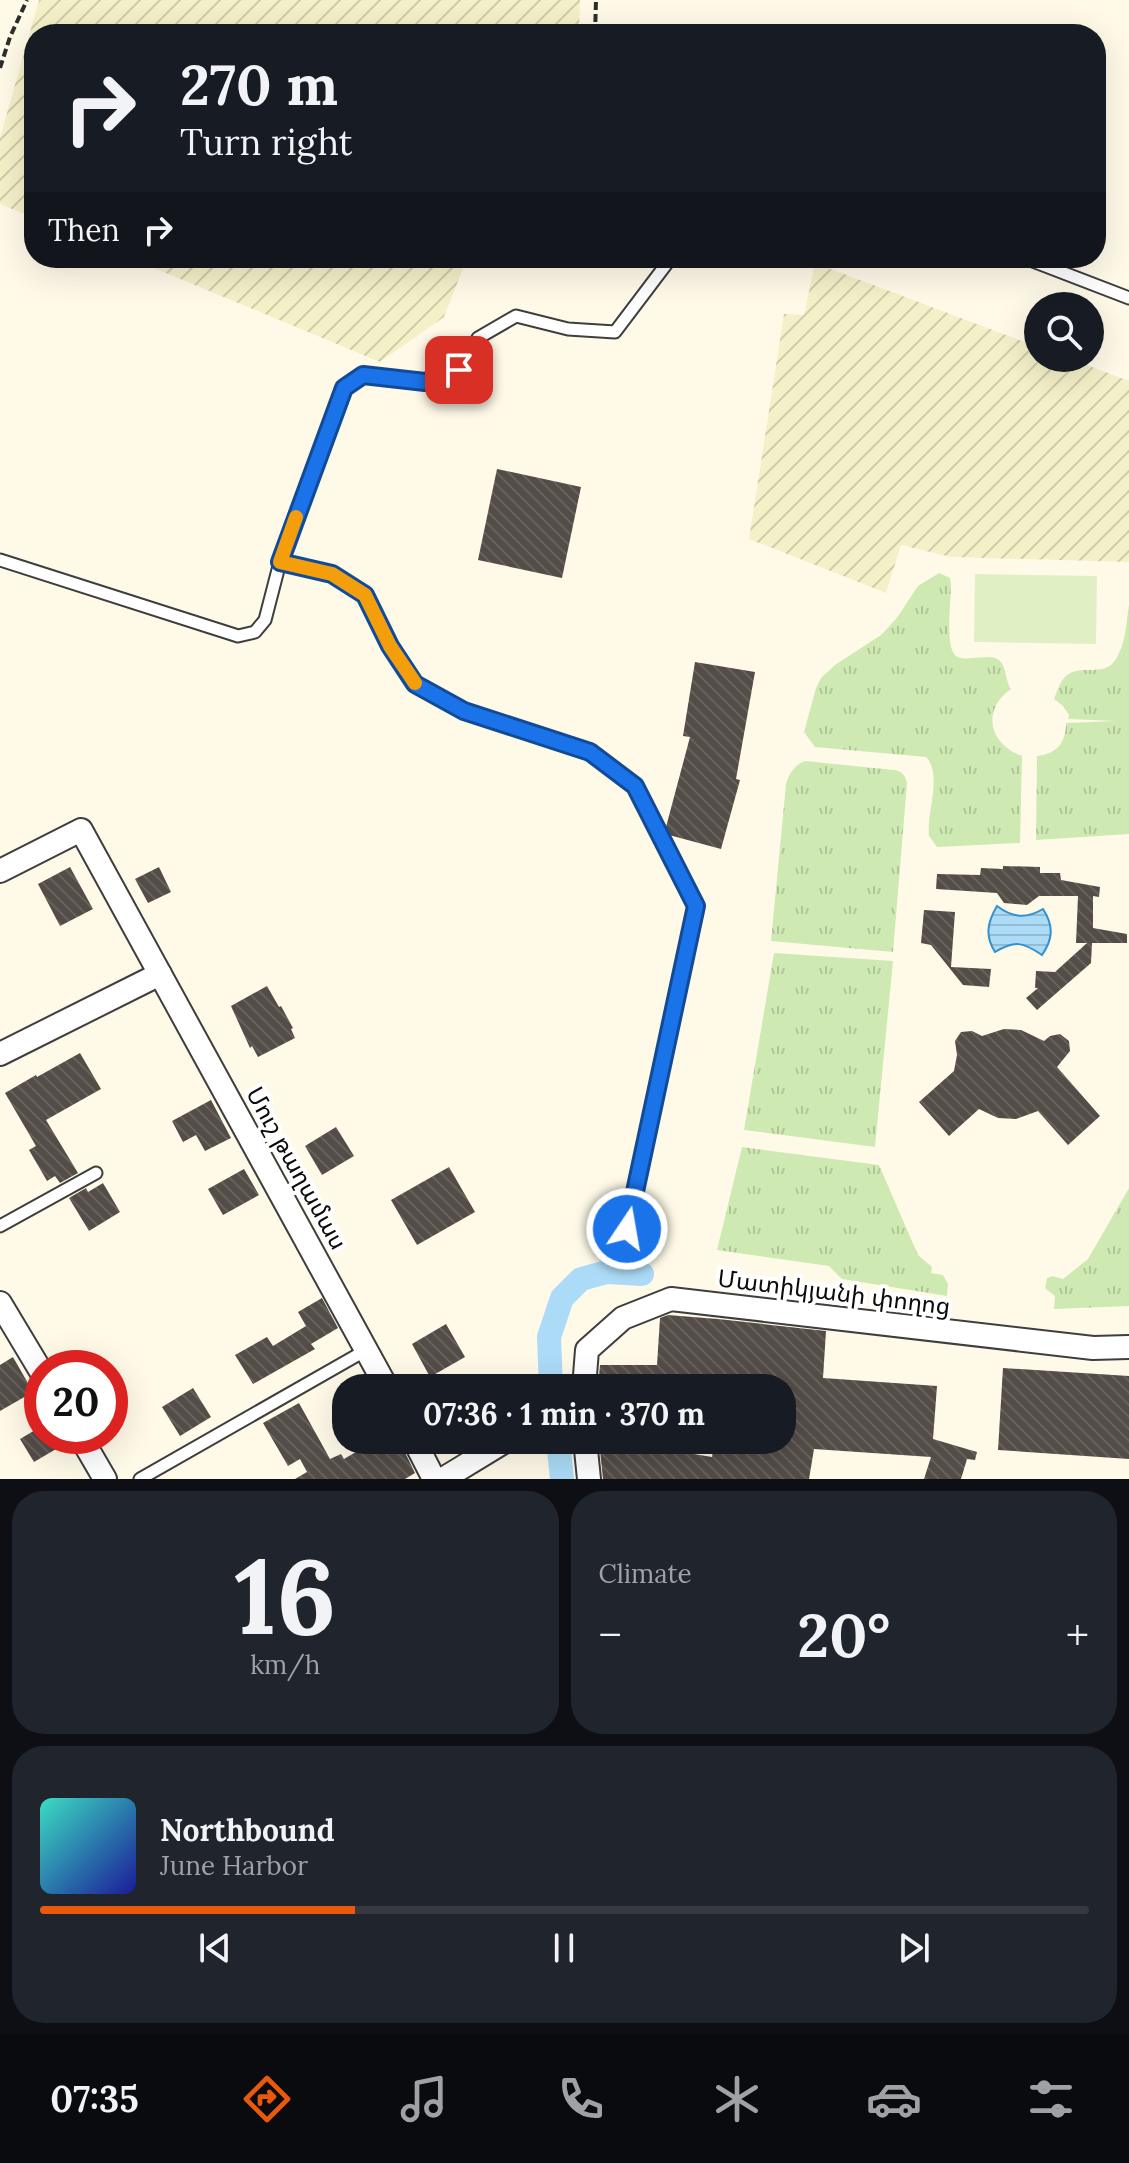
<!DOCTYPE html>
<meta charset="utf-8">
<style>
body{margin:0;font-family:Lora,"Noto Sans Armenian",serif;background:#20242c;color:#f1f3f6;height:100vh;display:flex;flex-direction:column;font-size:30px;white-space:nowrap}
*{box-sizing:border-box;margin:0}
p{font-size:26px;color:#9ea1a6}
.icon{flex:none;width:44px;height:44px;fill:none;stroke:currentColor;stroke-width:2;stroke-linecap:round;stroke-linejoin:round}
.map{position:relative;height:1479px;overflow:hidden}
.details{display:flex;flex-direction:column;gap:12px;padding:12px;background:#0d0f14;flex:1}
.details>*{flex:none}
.top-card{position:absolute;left:24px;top:24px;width:1082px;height:244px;border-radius:32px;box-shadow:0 8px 32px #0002;background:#171b24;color:#f1f3f6;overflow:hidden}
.tools{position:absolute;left:1024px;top:292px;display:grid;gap:16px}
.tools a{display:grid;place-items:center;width:80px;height:80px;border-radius:50%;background:#171b24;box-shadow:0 8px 32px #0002;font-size:40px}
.speed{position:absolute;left:24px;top:1350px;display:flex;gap:16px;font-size:40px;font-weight:700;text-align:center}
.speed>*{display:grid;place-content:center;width:104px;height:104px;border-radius:50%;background:#171b24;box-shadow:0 8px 32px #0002;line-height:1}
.speed .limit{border:12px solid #d22;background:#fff;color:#111}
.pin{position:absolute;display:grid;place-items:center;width:68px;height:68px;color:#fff;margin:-34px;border-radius:16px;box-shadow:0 4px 12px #0006}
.me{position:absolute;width:88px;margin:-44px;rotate:12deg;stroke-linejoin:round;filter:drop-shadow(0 0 6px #0008)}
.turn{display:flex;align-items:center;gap:28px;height:168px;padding:0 24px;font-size:36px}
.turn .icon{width:104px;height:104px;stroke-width:2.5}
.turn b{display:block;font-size:56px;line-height:68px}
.then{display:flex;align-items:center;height:76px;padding:0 24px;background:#0003;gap:16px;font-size:30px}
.big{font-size:60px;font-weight:700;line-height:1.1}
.details .tile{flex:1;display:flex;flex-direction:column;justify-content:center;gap:12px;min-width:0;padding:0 28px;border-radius:32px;background:#20242c}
.details .dial{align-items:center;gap:0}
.dial b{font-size:104px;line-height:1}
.song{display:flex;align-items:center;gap:24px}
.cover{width:96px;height:96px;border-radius:12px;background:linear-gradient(135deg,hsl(170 70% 55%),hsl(240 70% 35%))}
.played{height:8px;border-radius:4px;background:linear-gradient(90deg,#ea580c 30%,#363941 30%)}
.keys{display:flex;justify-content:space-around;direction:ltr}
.heat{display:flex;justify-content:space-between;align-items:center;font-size:44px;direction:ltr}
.details .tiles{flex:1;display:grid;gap:12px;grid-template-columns:1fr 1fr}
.tile:last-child{grid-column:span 2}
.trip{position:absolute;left:332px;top:1374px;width:464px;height:80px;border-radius:32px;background:#171b24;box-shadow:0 8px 32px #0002;font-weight:700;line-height:80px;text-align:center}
.tab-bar{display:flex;height:128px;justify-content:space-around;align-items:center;background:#090b0e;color:#9ea1a6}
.tab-bar .icon{width:56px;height:56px}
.tab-bar .selected{color:#ea580c}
.tab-bar b{font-size:36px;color:#f1f3f6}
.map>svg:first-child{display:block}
</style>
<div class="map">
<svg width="1129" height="1479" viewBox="0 0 1129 1479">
<defs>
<pattern id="farmland-furrows" width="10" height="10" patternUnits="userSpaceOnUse" patternTransform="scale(2)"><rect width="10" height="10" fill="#f4f1c9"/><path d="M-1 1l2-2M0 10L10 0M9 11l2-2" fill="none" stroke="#d0cdab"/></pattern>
<pattern id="grass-tufts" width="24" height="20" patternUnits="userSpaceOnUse" patternTransform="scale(2)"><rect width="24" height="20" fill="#cfe9b2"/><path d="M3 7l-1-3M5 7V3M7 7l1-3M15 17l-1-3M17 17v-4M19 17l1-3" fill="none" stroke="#b0c698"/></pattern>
<pattern id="water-rules" width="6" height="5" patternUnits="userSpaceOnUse" patternTransform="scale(2)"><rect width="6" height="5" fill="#acdbf7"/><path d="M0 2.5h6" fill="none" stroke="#93bbd2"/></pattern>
<pattern id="building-back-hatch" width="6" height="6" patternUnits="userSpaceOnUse" patternTransform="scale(2)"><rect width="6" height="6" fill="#534c47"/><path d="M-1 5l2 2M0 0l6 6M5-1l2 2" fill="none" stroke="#67615d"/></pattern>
</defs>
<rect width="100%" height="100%" fill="#fffae8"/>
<g fill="url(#farmland-furrows)">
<path d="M39,0H580L579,34H34V218L0,204V138Z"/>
<path d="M130,258H467L444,317L380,362Z"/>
<path d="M815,263L1038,347V358H1068L1129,381V562L951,557L901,545L886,593L749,539L784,314L804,315Z"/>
</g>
<g fill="url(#grass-tufts)">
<path d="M939,573L950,578L951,585C951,601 945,644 955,655C960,660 967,658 973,658C981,658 992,655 999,660C1007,667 1005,681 1011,689C981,710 989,744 1022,756L1020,843L937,847L929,836C926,813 943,775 926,757L815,747L804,732L816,688L821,678L835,665L881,635L896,619L918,586Z"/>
<path d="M1129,605V834L1036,840L1037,756C1057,754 1066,742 1066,723L1116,721L1068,719L1069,715L1063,706L1054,699C1057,692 1060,682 1065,677C1080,662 1104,679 1116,659C1126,644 1126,622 1129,605Z"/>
<path d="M805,761L894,770C902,771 905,775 907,783L893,952L771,941L786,784C789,773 795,765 805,761Z"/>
<path d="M774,953L893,961L875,1147L744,1130Z"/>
<path d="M742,1147L879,1165L918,1255L932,1267L931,1273L943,1275L948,1284L947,1296L842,1279L829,1266L717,1250Z"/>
<path d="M1129,1188V1306L1054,1309L1055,1296L1045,1288L1047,1278L1052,1276L1063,1279L1088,1259Z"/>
</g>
<path fill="#e1f0c4" d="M975,574L1097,576L1096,644L974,642Z"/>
<path fill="url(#water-rules)" stroke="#3390cf" stroke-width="2" d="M997,906C1013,918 1026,919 1043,909C1054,926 1053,939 1042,955C1023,942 1015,940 995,952C985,936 987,923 997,906Z"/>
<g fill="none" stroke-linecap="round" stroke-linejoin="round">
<g stroke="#acdbf7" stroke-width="24">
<path d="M551,1388L549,1337L562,1298L581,1279L607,1272L642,1274"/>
<path d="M558,1440L562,1479"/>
</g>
</g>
<g fill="url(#building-back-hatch)">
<path d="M497,469L581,487L562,578L478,560Z"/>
<path d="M695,662L755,672L736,779L740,780L721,849L669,835L666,827L690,737L683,736Z"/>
<path d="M1003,866L1040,867V873H1060L1061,880L1100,887L1099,897L1093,896V928L1127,934V943H1092L1091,963L1037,1010L1026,998L1038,988H1035L1036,971L1055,972L1087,943H1076L1078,896H1039L1027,905L1004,903L997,893L936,889L937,874L980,875L981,868L1003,869Z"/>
<path d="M70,867L93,909L60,926L38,884Z"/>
<path d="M159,867L171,892L148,903L135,879Z"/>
<path d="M924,910L955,912L951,967L991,969L989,987L963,985L931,945L921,943Z"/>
<path d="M267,986L279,1007L281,1006L293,1028L291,1029L295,1038L258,1057L252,1046L250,1048L231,1006Z"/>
<path d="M1004,1029L1021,1030L1044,1041L1050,1036L1060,1034L1069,1041L1070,1051L1057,1067L1100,1116L1068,1145L1038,1111L1016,1119L998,1118L979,1109L949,1136L919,1102L954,1071L957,1055L955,1041L961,1032L972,1031L982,1036Z"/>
<path d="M80,1053L101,1089L46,1120L78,1173L60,1183L55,1176L47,1181L29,1150L36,1146L5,1093L36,1075L37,1077Z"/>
<path d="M211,1100L231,1138L205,1151L196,1135L183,1142L172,1121Z"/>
<path d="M336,1127L354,1156L322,1175L305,1146Z"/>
<path d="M449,1167L475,1212L417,1245L391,1200Z"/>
<path d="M244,1169L259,1195L223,1215L208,1189Z"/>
<path d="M103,1183L120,1212L89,1231L69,1198L86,1188L88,1192Z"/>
<path d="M322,1298L338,1328L311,1344L315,1349L253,1384L235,1355L267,1337L273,1346L306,1326L298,1312Z"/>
<path d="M668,1315L718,1319L826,1331L823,1378L937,1386L933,1439L977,1452L975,1460L967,1459L961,1479H924L931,1457L814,1449L809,1479H603L599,1440H646L645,1446L712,1457L714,1440H782V1388H717V1386L651,1381V1388H598L600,1365H657L660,1318Z"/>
<path d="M446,1324L465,1357L430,1377L412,1344Z"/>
<path d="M13,1357L33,1392L0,1411V1365Z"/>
<path d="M1003,1368L1129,1376V1459L998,1450Z"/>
<path d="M193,1388L211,1417L180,1436L162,1407Z"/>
<path d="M299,1403L330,1459L341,1454L344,1459L376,1440H399L415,1473L405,1479H295L307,1472L300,1459L288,1466L263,1423Z"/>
<path d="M42,1426V1436H66L68,1442L34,1462L20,1439Z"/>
</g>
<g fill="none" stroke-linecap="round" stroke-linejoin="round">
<g stroke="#3e3e3e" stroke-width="15">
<g id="lane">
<path d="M1025,258L1129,298"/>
<path d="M0,560L238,636L255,632L265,620L280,562L344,388L363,375L425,382L459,370L478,338L516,316L568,329L615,332L671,258"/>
<path d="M280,562L332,574L365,595L390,646L415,684L464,711L590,752L635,786L696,906L627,1229"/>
<path d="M0,1226L96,1173"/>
<path d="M140,1479L368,1349"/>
</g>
</g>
<g stroke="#3e3e3e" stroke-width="26">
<g id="street">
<path d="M0,871L81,830L387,1388"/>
<path d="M0,1054L160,974"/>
<path d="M0,1303L42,1373"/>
<path d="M584,1388L587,1350L623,1318L671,1299L1093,1348L1129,1347"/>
<path d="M80,1436L105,1479"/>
<path d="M414,1440L434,1479"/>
<path d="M585,1440L589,1479"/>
<path d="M443,1479L507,1440"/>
</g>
</g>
<g stroke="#2d2d2d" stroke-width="4" stroke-dasharray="8 4" stroke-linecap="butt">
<path d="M595,34L596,0"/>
<path d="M0,68L10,37L27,0"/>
</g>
<use href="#lane" stroke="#fff" stroke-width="11"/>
<use href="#street" stroke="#fff" stroke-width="22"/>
</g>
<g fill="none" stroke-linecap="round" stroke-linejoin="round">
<g stroke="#114b97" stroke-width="20">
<path id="route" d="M459,370L425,382L363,375L344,388L280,562L332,574L365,595L390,646L415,684L464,711L590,752L635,786L696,906L627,1229"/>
</g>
<use href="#route" stroke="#1a73e8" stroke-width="14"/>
<path stroke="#f59e0b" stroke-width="14" d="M296,517L280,562L332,574L365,595L390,646L415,683"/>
</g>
<g text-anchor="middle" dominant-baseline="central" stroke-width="8" stroke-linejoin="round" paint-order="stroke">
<g font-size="24" fill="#0b0b0b" stroke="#fff">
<text transform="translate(297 1168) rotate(61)">Մուշ թաղամաս</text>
<text transform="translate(834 1292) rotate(7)">Մատիկյանի փողոց</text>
</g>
</g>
</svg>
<div class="tools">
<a><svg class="icon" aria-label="search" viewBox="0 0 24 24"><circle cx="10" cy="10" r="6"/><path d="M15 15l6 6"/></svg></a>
</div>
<div class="speed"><div class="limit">20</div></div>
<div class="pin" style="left:459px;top:370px;background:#d93025"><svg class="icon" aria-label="arrive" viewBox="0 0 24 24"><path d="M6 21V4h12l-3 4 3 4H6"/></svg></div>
<svg class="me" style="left:627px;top:1229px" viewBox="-20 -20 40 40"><circle r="17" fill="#1a73e8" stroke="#fff" stroke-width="3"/><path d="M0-11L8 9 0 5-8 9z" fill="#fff"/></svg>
<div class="trip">07:36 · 1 min · 370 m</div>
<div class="top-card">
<div class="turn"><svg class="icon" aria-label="right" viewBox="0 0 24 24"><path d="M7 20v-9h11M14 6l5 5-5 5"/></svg><div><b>270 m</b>Turn right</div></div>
<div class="then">Then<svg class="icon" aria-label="right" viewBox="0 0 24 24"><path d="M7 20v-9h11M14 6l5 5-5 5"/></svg></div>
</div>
</div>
<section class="details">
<div class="tiles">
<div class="tile dial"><b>16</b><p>km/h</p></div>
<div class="tile"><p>Climate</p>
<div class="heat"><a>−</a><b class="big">20°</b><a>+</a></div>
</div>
<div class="tile">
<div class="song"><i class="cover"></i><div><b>Northbound</b><p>June Harbor</p></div></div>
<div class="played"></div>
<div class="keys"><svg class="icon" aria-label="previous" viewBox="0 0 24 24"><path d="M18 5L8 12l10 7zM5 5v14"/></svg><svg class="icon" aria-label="pause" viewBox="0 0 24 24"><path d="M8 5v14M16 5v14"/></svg><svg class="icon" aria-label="next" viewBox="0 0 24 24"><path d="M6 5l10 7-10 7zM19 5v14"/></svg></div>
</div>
</div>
</section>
<nav class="tab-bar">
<b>07:35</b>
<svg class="icon selected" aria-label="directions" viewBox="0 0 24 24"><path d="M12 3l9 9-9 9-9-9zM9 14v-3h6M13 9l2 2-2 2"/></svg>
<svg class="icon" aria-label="music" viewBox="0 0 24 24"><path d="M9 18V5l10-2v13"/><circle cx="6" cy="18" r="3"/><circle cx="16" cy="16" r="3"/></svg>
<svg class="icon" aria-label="phone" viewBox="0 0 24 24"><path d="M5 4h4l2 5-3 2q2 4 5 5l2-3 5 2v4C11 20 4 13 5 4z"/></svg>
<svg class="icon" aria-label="climate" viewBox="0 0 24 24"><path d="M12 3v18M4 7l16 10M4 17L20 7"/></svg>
<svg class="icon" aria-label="car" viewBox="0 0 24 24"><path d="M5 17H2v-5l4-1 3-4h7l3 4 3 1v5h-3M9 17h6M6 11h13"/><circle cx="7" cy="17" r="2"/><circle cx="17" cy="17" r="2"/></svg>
<svg class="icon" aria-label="filters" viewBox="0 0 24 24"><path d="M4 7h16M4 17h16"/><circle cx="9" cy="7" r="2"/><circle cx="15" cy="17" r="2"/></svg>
</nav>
